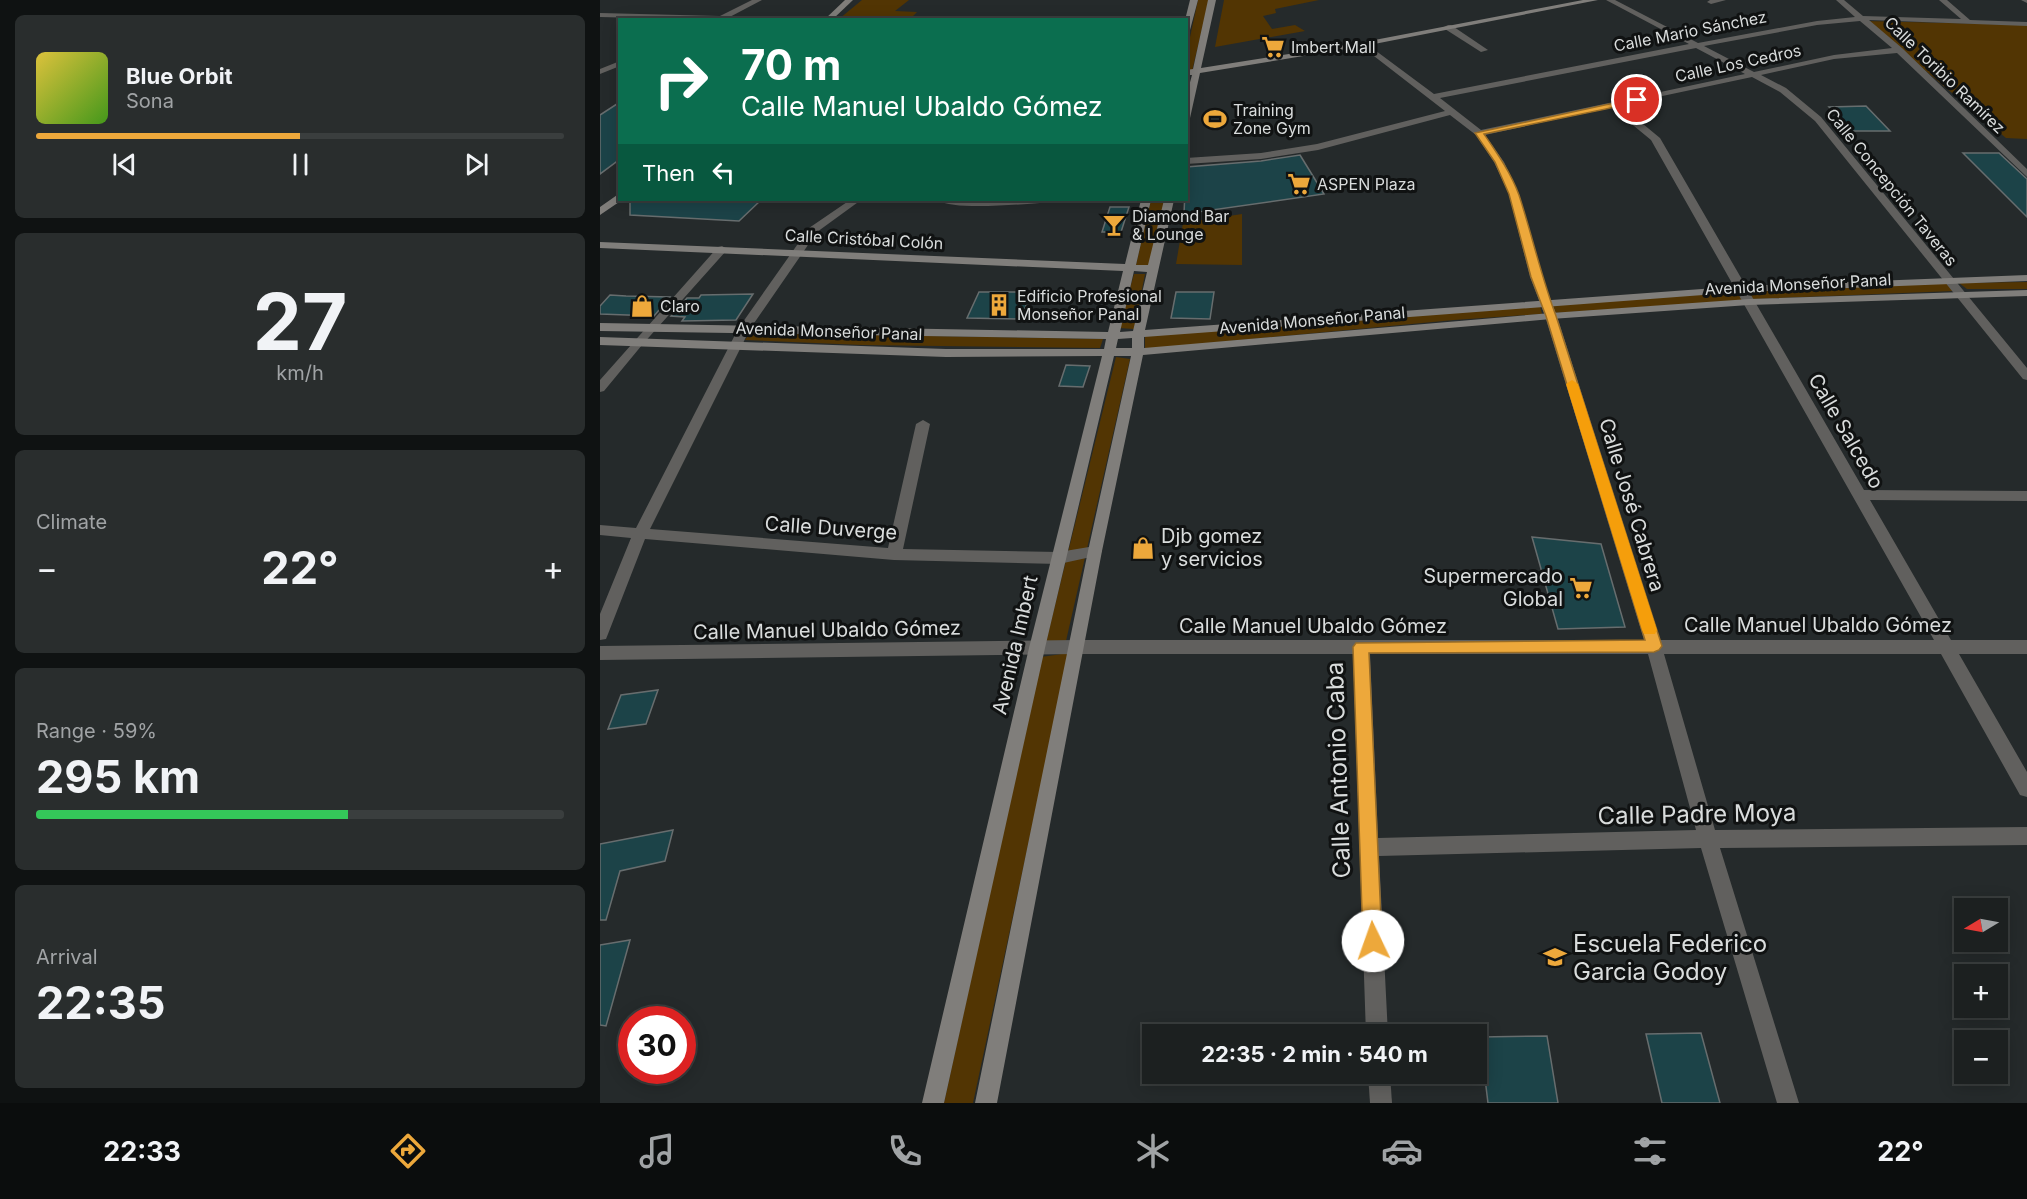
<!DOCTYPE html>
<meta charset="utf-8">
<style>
body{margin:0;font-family:Inter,sans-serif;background:#292d2d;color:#f1f3f6;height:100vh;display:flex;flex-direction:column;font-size:22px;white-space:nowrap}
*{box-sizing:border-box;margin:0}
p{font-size:20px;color:#a0a3a5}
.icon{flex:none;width:33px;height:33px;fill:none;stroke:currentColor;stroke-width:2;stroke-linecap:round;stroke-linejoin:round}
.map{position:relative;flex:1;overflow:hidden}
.sheet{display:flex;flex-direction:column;gap:15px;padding:15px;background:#0f1212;width:600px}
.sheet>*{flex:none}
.banner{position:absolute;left:18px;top:18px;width:570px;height:183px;border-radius:0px;box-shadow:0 3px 15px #0003,0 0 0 2px #3a3e3e;background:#0b6e4f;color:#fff;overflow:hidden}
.needle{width:39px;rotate:260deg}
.buttons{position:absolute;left:1354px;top:898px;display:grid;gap:12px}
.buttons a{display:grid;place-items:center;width:54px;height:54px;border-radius:0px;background:#1c2020;box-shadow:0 3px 15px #0003,0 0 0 2px #3a3e3e;font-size:30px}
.speed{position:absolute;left:18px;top:1006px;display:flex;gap:12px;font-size:30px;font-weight:700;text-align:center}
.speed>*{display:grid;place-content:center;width:78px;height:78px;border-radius:50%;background:#1c2020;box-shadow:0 3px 15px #0003,0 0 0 2px #3a3e3e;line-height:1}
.speed .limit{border:9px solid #d22;background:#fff;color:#111}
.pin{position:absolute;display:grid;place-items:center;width:51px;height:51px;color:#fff;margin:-26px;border:3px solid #fff;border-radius:50%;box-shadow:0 2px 6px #0007}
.me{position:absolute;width:66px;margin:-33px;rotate:357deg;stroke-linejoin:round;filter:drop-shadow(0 0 4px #0008)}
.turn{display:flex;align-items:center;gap:21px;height:126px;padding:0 24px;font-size:27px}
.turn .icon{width:78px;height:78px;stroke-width:2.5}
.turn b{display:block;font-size:42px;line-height:51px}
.then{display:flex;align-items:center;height:57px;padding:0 24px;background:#0003;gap:12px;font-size:22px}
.big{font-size:45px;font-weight:700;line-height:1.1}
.sheet .widget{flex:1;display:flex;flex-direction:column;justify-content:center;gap:9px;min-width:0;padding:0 21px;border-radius:9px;background:#292d2d}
.sheet .dial{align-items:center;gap:0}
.dial b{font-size:78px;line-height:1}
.song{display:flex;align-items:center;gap:18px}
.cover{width:72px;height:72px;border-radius:9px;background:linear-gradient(135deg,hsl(50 70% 55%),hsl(100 70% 35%))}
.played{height:6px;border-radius:3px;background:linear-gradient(90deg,#eda83b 50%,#3a3e3e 50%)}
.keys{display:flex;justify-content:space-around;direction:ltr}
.heat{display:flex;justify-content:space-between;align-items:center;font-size:33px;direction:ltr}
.charge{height:9px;border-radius:4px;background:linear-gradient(90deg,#34c759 59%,#3a3e3e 0)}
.trip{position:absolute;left:542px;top:1024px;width:345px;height:60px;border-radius:0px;background:#1c2020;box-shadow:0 3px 15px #0003,0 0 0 2px #3a3e3e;font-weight:700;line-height:60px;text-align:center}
.tabs{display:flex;height:96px;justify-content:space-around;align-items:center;background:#0b0d0d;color:#a0a3a5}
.tabs .icon{width:42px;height:42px}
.tabs .current{color:#eda83b}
.tabs b{font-size:27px;color:#f1f3f6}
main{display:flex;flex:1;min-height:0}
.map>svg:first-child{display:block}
</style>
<main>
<section class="sheet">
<div class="widget">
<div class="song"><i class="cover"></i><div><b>Blue Orbit</b><p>Sona</p></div></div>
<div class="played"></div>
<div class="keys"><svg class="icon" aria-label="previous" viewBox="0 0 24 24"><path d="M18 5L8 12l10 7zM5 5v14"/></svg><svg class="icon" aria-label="pause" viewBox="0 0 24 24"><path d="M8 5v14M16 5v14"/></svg><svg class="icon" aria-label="next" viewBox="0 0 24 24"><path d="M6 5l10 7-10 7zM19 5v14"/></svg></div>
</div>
<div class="widget dial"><b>27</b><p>km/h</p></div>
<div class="widget"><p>Climate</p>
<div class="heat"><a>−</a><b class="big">22°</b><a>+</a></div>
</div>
<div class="widget"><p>Range · 59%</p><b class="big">295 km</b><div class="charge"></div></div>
<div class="widget"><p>Arrival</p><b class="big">22:35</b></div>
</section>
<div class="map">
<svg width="1427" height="1103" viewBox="0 0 1427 1103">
<rect width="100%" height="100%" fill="#252a2b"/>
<g fill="#523503">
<path d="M262,0H309L295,11L317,12L310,19H239Z"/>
<path d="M598,0H609L592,71H587V51Z"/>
<path d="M624,0H719L675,9L676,13L663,16L672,29L695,25L705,31L615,47Z"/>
<path d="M1266,21L1427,25V139L1406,138Z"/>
<path d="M551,200H565L549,266L536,265Z"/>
<path d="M642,214V265L576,264L583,223Z"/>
<path d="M534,274H545L534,329L519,328Z"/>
<path d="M1346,282L1353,291L1152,299L1148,291Z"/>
<path d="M1427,282V289H1367L1359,283Z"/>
<path d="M1140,292L1144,300L955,313L952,305Z"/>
<path d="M940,306L942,314L854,320L545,349V335Z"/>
<path d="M150,333L503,339L500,348L262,345L145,340Z"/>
<path d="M516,357L530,359L466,641L446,642Z"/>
<path d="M469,653L373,1103H344L441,657Z"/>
</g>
<g fill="#1c4348" stroke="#676d6e" stroke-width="1.5">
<path d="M20,102V159L0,174V115Z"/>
<path d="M1266,106L1290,131H1252L1229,107Z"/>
<path d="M1363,153H1399L1427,179V217Z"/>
<path d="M700,155L724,194L584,214L586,167L661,161Z"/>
<path d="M30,200H161L139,221L30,215Z"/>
<path d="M510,207H529L521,232H502Z"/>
<path d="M379,292H431L421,319L367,318Z"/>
<path d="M576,292H614L610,319L571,318Z"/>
<path d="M153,294L136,320L82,321L85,317L71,316L87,298H99L101,295Z"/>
<path d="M10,295L26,296L70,297L54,316L0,314V306Z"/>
<path d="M466,365L490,366L483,387L459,386Z"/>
<path d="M932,537L1001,544L1025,627L958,629Z"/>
<path d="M58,690L46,724L8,729L21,695Z"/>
<path d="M73,830L65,861L20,871L6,920H0V844Z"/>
<path d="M30,940L6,1026L0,1025V945Z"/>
<path d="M1101,1033L1120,1103H1062L1046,1034Z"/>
<path d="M947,1036L958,1103H888L880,1037Z"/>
</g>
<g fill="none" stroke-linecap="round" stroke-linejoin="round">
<g fill="#61605e" fill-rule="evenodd">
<path d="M152,0H162L124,20L0,17V13L120,16Z"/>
<path d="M1006,0H1015L1098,43L1217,21L1255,17L1236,0H1244L1263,16L1361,19L1339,0H1347L1370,20L1427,22V26L1269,20L1302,48L1427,169V177L1297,53L1234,59L1161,75L1186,88L1221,117L1427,368V380L1423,379L1215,121L1180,92L1152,77L1020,105L1060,138L1264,490L1427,491V501L1270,500L1351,640H1427V654H1359L1427,772V797L1420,795L1341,654H1064L1115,830L1427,827V845L1120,848L1199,1103H1177L1101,848L779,856L788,1035H766L753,654H476L0,660V646L476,640H1044L945,316L930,277L909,194L894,162L876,135L850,115L718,150L661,159L586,164V158L661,153L717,144L845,111L761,46V42H764L834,94L1089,44ZM1260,21L1292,48L1234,55L1154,72L1104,46L1217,25ZM1096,48L1145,74L881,130L840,98ZM1011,107L1051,140L1334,640H1060L957,316L942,277L919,194L904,162L885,135ZM770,654H1048L1096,830L778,838Z"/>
<path d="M1110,0H1126L1111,4L1107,2Z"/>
<path d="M1421,0H1427V3Z"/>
<path d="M848,25H851L888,50L881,52L845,29L844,27Z"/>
<path d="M20,61V66L0,74V69Z"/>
<path d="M250,200H261L217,232L150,329L50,529L288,548L316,424L323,420L330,424L303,549L459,552L495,546L500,547L502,551L500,555L459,564L294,560L45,539L8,634L6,639L0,640V614L31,538L0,535V525L36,528L138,329L209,228Z"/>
<path d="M338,200H447L442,203C420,204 353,211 338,200Z"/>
<path d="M540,200H551L546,203Z"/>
<path d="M122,246L127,249L126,251L42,345L4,391L0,392V380L118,247Z"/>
<path d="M768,1074H790L792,1103H770Z"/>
</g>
<g fill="#807e7b" fill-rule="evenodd">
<path d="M245,0H253L232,20H224Z"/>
<path d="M590,0H598L590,30L586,32L585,20Z"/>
<path d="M608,0H616L601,68L764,42L983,0H998L764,46L600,73L590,118L586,121V97L592,75H586V70L593,69Z"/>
<path d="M20,193V200H22L0,215V207Z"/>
<path d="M541,200H551L536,265H548L564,200H574L545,330L1143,286L1427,275V281L1143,292L544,337V348L951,313L1149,299L1427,290V296L1149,305L951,319L543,355L502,551L397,1103H375L488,551L531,356H514L445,648L344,1103H322L429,648L502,356L346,357L0,345V337L346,349H504L506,339L0,331V323L508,332L523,271L0,248V242L525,264ZM534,271L547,272L533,331L520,332ZM532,338V348H516L518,339Z"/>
</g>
</g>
<path fill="#eda83b" stroke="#9a6d26" stroke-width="1.5" d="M1037,98L1040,99V102L884,134C897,153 911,173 919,195C932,235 941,276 956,316L1062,646L1059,650L1054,652L769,653L782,941L779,948L773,950L766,948L763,941L753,647L756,643L1045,640L946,316L931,277L909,194L895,162L875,133Z"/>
<path fill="#f59e0b" d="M972,380L978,384L1057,630L1055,634H1044L1042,630L966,384Z"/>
<defs>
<g id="supermarket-bare" transform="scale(1.8)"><path d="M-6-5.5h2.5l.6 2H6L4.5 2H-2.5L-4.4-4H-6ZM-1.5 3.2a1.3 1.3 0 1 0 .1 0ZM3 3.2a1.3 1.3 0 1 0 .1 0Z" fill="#eda83b" stroke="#101212" stroke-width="2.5" paint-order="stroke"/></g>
<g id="stadium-bare" transform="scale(1.8)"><path d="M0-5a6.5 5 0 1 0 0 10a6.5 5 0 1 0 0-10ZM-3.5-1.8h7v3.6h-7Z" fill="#eda83b" stroke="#101212" stroke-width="2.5" paint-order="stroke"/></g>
<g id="bar-bare" transform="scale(1.8)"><path d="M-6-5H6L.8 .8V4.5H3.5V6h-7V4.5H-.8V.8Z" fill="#eda83b" stroke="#101212" stroke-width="2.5" paint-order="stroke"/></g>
<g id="building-bare" transform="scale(1.8)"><path d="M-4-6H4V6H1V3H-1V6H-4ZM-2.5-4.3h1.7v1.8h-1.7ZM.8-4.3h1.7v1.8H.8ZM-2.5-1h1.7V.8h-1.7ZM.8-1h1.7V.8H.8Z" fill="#eda83b" stroke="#101212" stroke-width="2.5" paint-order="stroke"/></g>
<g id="shop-bare" transform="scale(1.8)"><path d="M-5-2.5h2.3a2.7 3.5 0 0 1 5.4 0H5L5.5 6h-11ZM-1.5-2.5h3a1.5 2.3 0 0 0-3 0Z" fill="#eda83b" stroke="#101212" stroke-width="2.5" paint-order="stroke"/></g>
<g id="school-bare" transform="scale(1.8)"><path d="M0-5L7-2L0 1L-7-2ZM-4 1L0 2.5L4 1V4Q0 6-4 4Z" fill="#eda83b" stroke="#101212" stroke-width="2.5" paint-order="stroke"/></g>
</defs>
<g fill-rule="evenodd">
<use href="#supermarket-bare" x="673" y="47"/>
<use href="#stadium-bare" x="615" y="119"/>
<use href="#supermarket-bare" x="699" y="184"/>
<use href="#bar-bare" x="514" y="225"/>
<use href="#building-bare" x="399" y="305"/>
<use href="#shop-bare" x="42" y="306"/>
<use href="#shop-bare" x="543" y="548"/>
<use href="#supermarket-bare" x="981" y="588"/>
<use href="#school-bare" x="955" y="957"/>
</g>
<g text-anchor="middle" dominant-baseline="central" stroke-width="6" stroke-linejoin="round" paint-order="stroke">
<g font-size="16" fill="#d9dcdc" stroke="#101212">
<text transform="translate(1090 31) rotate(-11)">Calle Mario Sánchez</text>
<text transform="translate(1138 63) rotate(-12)">Calle Los Cedros</text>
<text transform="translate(1345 75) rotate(44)">Calle Toribio Ramírez</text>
<text transform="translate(1292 187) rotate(51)">Calle Concepción Taveras</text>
<text transform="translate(264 239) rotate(3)">Calle Cristóbal Colón</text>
<text transform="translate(1198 284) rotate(-3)">Avenida Monseñor Panal</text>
<text transform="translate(712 320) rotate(-5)">Avenida Monseñor Panal</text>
<text transform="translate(229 331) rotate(2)">Avenida Monseñor Panal</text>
</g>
<g font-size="16" fill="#d9dcdc" stroke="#101212" text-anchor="start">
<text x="691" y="47">Imbert Mall</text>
<text x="633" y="110">Training<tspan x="633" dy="18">Zone Gym</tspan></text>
<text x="717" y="184">ASPEN Plaza</text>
<text x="532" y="216">Diamond Bar<tspan x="532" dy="18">&amp; Lounge</tspan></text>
<text x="417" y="296">Edificio Profesional<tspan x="417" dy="18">Monseñor Panal</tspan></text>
<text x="60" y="306">Claro</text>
</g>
<g font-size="20" fill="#d9dcdc" stroke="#101212">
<text transform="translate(1246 431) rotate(60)">Calle Salcedo</text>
<text transform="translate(1032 505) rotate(73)">Calle José Cabrera</text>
<text transform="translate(231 528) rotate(4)">Calle Duverge</text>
<text x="1218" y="625">Calle Manuel Ubaldo Gómez</text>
<text x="713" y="626">Calle Manuel Ubaldo Gómez</text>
<text transform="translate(227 630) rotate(-1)">Calle Manuel Ubaldo Gómez</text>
<text transform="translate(415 645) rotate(-77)">Avenida Imbert</text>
</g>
<g font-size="20" fill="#d9dcdc" stroke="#101212" text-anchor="start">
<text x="561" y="536">Djb gomez<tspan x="561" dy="23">y servicios</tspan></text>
<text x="963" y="576" text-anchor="end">Supermercado<tspan x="963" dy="23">Global</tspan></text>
</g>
<g font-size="24" fill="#d9dcdc" stroke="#101212">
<text transform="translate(738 770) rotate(-92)">Calle Antonio Caba</text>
<text transform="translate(1097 814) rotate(-1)">Calle Padre Moya</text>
</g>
<g font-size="24" fill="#d9dcdc" stroke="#101212" text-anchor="start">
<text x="973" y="943">Escuela Federico<tspan x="973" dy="28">Garcia Godoy</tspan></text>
</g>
</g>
</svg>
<div class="buttons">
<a><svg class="needle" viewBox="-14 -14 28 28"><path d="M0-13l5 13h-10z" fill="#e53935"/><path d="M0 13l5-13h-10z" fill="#a0a3a5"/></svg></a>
<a>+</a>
<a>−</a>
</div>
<div class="speed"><div class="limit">30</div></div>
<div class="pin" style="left:1037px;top:100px;background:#d93025"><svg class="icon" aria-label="arrive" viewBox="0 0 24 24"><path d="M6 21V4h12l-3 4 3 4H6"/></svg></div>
<svg class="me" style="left:773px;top:941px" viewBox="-20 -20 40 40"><circle r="19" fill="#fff"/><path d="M0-13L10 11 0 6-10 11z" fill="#eda83b"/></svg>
<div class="trip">22:35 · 2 min · 540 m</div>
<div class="banner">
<div class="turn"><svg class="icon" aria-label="right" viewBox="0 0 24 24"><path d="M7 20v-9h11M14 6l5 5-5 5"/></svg><div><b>70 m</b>Calle Manuel Ubaldo Gómez</div></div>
<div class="then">Then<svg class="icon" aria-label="left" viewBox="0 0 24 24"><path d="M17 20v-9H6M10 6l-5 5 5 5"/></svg></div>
</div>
</div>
</main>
<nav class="tabs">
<b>22:33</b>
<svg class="icon current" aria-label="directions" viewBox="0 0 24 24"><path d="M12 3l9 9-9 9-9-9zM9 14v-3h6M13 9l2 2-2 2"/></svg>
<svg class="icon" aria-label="music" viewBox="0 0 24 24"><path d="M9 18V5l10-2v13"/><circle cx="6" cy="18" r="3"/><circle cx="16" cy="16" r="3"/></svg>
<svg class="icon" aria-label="phone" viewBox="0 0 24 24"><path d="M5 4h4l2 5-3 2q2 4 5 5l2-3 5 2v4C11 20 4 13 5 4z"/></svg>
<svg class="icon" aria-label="climate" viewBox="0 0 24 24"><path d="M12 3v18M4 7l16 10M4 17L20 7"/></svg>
<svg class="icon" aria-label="car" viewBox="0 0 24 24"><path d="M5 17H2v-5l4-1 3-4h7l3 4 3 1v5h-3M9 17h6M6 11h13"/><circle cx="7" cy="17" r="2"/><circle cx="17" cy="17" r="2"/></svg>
<svg class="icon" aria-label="filters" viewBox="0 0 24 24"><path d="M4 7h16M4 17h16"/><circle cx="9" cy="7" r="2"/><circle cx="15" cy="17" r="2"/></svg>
<b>22°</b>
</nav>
